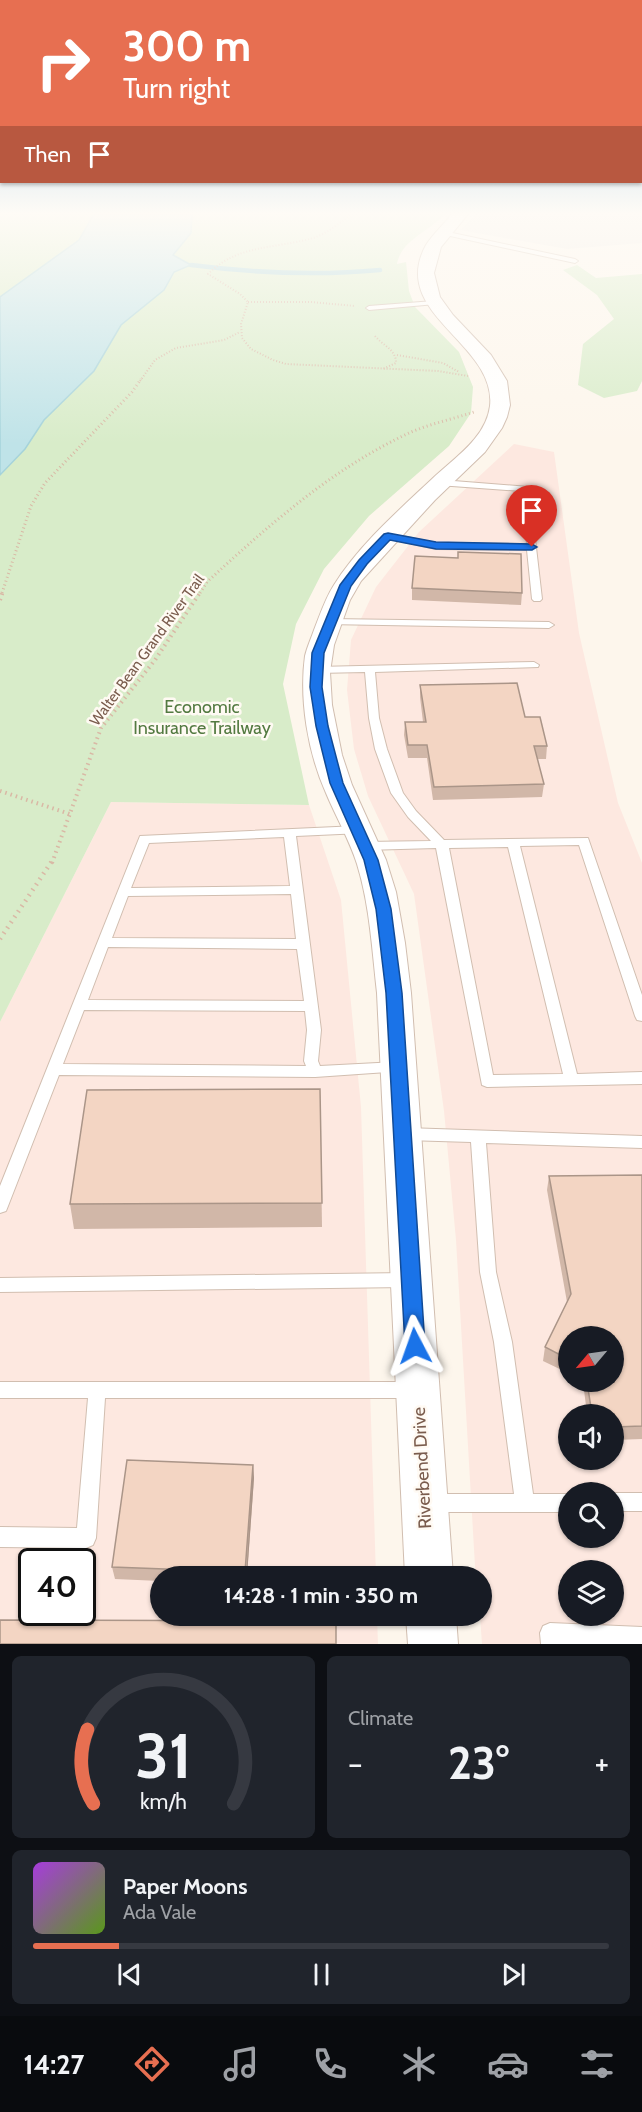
<!DOCTYPE html>
<meta charset="utf-8">
<style>
body{margin:0;font-family:Cabin,sans-serif;background:#20242c;color:#f1f3f6;height:100vh;display:flex;flex-direction:column;font-size:22px;white-space:nowrap}
*{box-sizing:border-box;margin:0}
p{font-size:20px;color:#9ea1a6}
.icon{flex:none;width:33px;height:33px;fill:none;stroke:currentColor;stroke-width:2;stroke-linecap:round;stroke-linejoin:round}
.map{position:relative;height:1644px;overflow:hidden}
.drawer{display:flex;flex-direction:column;gap:12px;padding:12px;background:#0d0f14;flex:1}
.drawer>*{flex:none}
.banner{position:absolute;left:0px;top:0px;width:642px;height:183px;box-shadow:0 2px 4px #0004;background:#e76f51;color:#fff;overflow:hidden}
.needle{width:39px;rotate:241deg}
.controls{position:absolute;left:558px;top:1326px;display:grid;gap:12px}
.controls a{display:grid;place-items:center;width:66px;height:66px;border-radius:50%;background:#171b24;box-shadow:0 2px 4px #0004;font-size:30px}
.speed{position:absolute;left:18px;top:1548px;display:flex;gap:12px;font-size:30px;font-weight:700;text-align:center}
.speed>*{display:grid;place-content:center;width:78px;height:78px;border-radius:50%;background:#171b24;box-shadow:0 2px 4px #0004;line-height:1}
.speed .limit{border:3px solid #111;border-radius:9px;background:#fff;color:#111}
.pin{position:absolute;display:grid;place-items:center;width:51px;height:51px;color:#fff;margin:-62px -26px;border-radius:50% 50% 50% 0;rotate:-45deg;box-shadow:0 0 6px #0007}
.pin .icon{rotate:45deg}
.me{position:absolute;width:66px;margin:-33px;rotate:356deg;stroke-linejoin:round;filter:drop-shadow(0 0 4px #0008)}
.turn{display:flex;align-items:center;gap:21px;height:126px;padding:0 24px;font-size:27px}
.turn .icon{width:78px;height:78px;stroke-width:2.5}
.turn b{display:block;font-size:42px;line-height:51px}
.then{display:flex;align-items:center;height:57px;padding:0 24px;background:#0003;gap:12px;font-size:22px}
.big{font-size:45px;font-weight:800;line-height:1.1}
.drawer .card{flex:1;display:flex;flex-direction:column;justify-content:center;gap:9px;min-width:0;padding:0 21px;border-radius:9px;background:#20242c}
.drawer .dial{align-items:center;gap:0}
.dial svg{height:156px;overflow:visible;fill:none;stroke:#363941;stroke-width:7;stroke-linecap:round;text-anchor:middle}
.dial text{fill:#f1f3f6;stroke:none}
.song{display:flex;align-items:center;gap:18px}
.cover{width:72px;height:72px;border-radius:9px;background:linear-gradient(135deg,hsl(280 70% 55%),hsl(90 70% 35%))}
.played{height:6px;border-radius:3px;background:linear-gradient(90deg,#e76f51 15%,#363941 15%)}
.keys{display:flex;justify-content:space-around;direction:ltr}
.heat{display:flex;justify-content:space-between;align-items:center;font-size:33px;direction:ltr}
.drawer .tiles{flex:1;display:grid;gap:12px;grid-template-columns:1fr 1fr}
.card:last-child{grid-column:span 2}
.trip{position:absolute;left:150px;top:1566px;width:342px;height:60px;border-radius:30px;background:#171b24;box-shadow:0 2px 4px #0004;font-weight:800;line-height:60px;text-align:center}
.tab-bar{display:flex;height:96px;justify-content:space-around;align-items:center;background:#090b0e;color:#9ea1a6}
.tab-bar .icon{width:42px;height:42px}
.tab-bar .selected{color:#e76f51}
.tab-bar b{font-size:27px;color:#f1f3f6}
.map>svg:first-child{display:block}
</style>
<div class="map">
<svg width="642" height="1644" viewBox="0 0 642 1644">
<rect width="100%" height="100%" fill="#fdf6ec"/>
<g fill="#fde8e0" fill-rule="evenodd">
<path d="M514,444L554,452L579,633L618,803L642,863V1644H482L480,1616H482V1576H476L475,1566L456,1240L444,1111L414,894L368,796L354,749L347,690L351,640L376,587L419,532ZM568,1336H614V1382H568ZM568,1414H614V1460H568ZM568,1492H614V1538H568ZM568,1570H614V1616H568Z"/>
<path d="M111,802L309,805L341,900L361,1107L376,1576H160V1616H377L378,1644H0V1022ZM32,1562H82V1612H32Z"/>
</g>
<path fill="#efe9e4" d="M476,214H642V243L567,249L460,230Z"/>
<g fill="#d8ecc9">
<path d="M0,214H94L79,240L0,297Z"/>
<path d="M192,214H445C430,231 401,240 397,264L406,262L409,291L415,307L459,352L473,387L471,413L449,446L369,516L324,569L296,624L283,684L309,805L111,802L0,1022V475L25,449L44,420L94,371L121,325L164,290L174,272L190,265L173,255L191,233Z"/>
<path d="M577,265L596,278L642,274V381L637,391L604,398L578,385L583,344L614,319L597,295L563,270Z"/>
</g>
<path fill="#bfe3e8" stroke="#a5d3da" stroke-width="1.5" d="M94,214H192L191,233L173,255L191,265L174,272L164,290L121,325L94,371L44,420L25,449L0,475V297L79,240Z"/>
<g fill="none" stroke-linecap="round" stroke-linejoin="round">
<path stroke="#a5d3da" stroke-width="4.5" d="M191,265C254,273 316,276 380,270"/>
<g stroke="#d1beb0" stroke-width="2">
<g id="service">
<path d="M443,231L575,259L578,261L575,263L441,234Z"/>
<path d="M434,301L436,302V304L369,310L366,308L369,306Z"/>
<path d="M441,480L529,487L542,599L540,601H534L532,599L527,550L436,549L385,538L383,536L388,533L436,543L527,544L522,491L438,485L437,483Z"/>
<path d="M330,619L549,622L554,625L549,628L326,624V620Z"/>
<path d="M534,662L539,665L538,667L375,672L379,718L387,749L403,793L416,811L444,840L588,838L642,995V1021L637,1020L635,1016L579,845L520,846L577,1074L642,1072V1084L487,1087L482,1085L436,848L365,850L359,846L365,842L431,841L408,817L391,793L375,749L369,718L365,672L317,673L312,670L317,667ZM508,847L563,1074L493,1075L449,848Z"/>
<path d="M358,826L364,830L362,833L296,836L321,1030L318,1061L320,1066L397,1062L402,1063L404,1067L402,1071L315,1077L59,1075L8,1206L6,1211L0,1213V1186L140,836ZM284,837L290,886L131,888L149,843ZM291,894L296,939L112,938L128,896ZM108,947L297,949L304,1001L88,1000ZM84,1010L305,1011L307,1030L304,1061L306,1066L63,1064Z"/>
<path d="M406,1128L642,1136V1148L486,1143L496,1272L512,1342L533,1494H568V1512H432L425,1509L423,1503L425,1497L432,1494H514L494,1342L480,1272L471,1142L406,1140L401,1138L398,1134L401,1130Z"/>
<path d="M407,1273L413,1275L415,1280L413,1285L407,1287L0,1292V1278Z"/>
<path d="M0,1382H410L416,1384L419,1390L416,1396L410,1398H105L96,1538L93,1545L86,1548L0,1547V1527L77,1528L88,1398H0Z"/>
<rect x="614" y="1493" width="28" height="18"/>
<path d="M550,1623L642,1627V1644H541L540,1633L543,1626Z"/>
</g>
</g>
<g stroke="#d1beb0" stroke-width="2">
<g id="tertiary">
<path d="M452,214H468L441,247L434,273L440,297L453,315L491,355L507,381L510,405L507,417L502,428L485,452L435,500L361,581L350,600L334,645L330,672L332,705L342,755L352,785L386,860L396,892L405,943L411,993L453,1576H405L377,993C372,950 370,906 357,864C349,839 336,817 326,793C308,753 299,700 305,656C307,647 311,639 314,630C320,615 325,599 334,585C359,545 398,511 432,479C454,458 486,438 490,406C497,343 388,314 426,245C433,234 444,224 452,214Z"/>
<path d="M406,1616H456L458,1644H408Z"/>
</g>
</g>
<g stroke="#d9b8a5" stroke-width="2" stroke-dasharray="1 2" stroke-linecap="butt">
<path d="M353,214C340,222 327,234 313,238C275,249 238,244 208,274L240,294L248,302L241,324L242,338L251,349L273,360L286,364L438,371L468,376"/>
<path d="M248,302H311L355,306"/>
<path d="M375,336C383,346 396,349 396,363L383,369"/>
<path d="M397,355L443,363L459,372"/>
<path d="M140,381L155,360L176,348L224,340L240,332"/>
</g>
<g stroke="#d9b8a5" stroke-width="3" stroke-dasharray="1 3" stroke-linecap="butt">
<path d="M2,593L31,506L45,483L132,392L141,379"/>
<path d="M200,593L207,582C269,525 332,469 409,433C429,424 453,419 474,412"/>
</g>
<g stroke="#d9b8a5" stroke-width="4" stroke-dasharray="1.5 4" stroke-linecap="butt">
<path d="M0,600L3,591"/>
<path d="M0,791L70,814"/>
<path d="M52,863L101,728L155,660L201,591"/>
</g>
<path stroke="#d9b8a5" stroke-width="4.5" stroke-dasharray="1.5 5" stroke-linecap="butt" d="M0,939L52,861"/>
<use href="#service" fill="#fff" fill-rule="evenodd"/>
<use href="#tertiary" fill="#fff" fill-rule="evenodd"/>
</g>
<g fill="#d1b7a8">
<path d="M412,588L522,593L521,605L412,600Z"/>
<path d="M420,685L525,717L547,746L546,759H537L544,784L542,797L433,800L427,758H408L404,735L405,722H423L420,697Z"/>
<path d="M320,1089L322,1227L74,1229L70,1204Z"/>
<path d="M642,1175V1439L614,1440V1414H587L583,1382H614L568,1336V1373L543,1361L545,1347L567,1302L547,1190L549,1176Z"/>
<path d="M253,1465L254,1478L247,1576H160V1581L115,1579L112,1567Z"/>
</g>
<path fill="#aa9588" d="M253,1465L254,1478L247,1576H246Z"/>
<g fill="#f3d5c3" stroke="#aa9588" stroke-width="1.5">
<path d="M458,552L521,554L522,593L412,588L415,556L458,558Z"/>
<path d="M517,683L525,717H540L547,746H534L544,784L434,787L427,745H408L405,722H426L420,685Z"/>
<path d="M320,1089L322,1203L70,1204L87,1090Z"/>
<path d="M642,1175V1426L614,1427V1414H592L587,1382H614V1336H568V1359L545,1347L571,1294L549,1176Z"/>
<path d="M127,1460L253,1465L245,1572L112,1567Z"/>
<path d="M0,1620L336,1621V1644H0Z"/>
</g>
<linearGradient id="sky" x2="0" y2="1"><stop stop-color="#97c7e8"/><stop offset="0.48" stop-color="#fefbf6"/><stop offset="1" stop-color="#fefbf6" stop-opacity="0"/></linearGradient>
<rect width="642" height="444" fill="url(#sky)"/>
<path fill="#1a73e8" stroke="#114b97" stroke-width="1.5" d="M388,533L436,542L532,544L537,547L532,550L436,549L390,540L367,564L351,586L324,653L322,687L328,726L343,783L378,860L391,909L402,993L425,1346L422,1352L415,1355L408,1352L405,1346L386,993L376,909L364,860L330,783L316,726L310,687L312,653L340,585L359,560L384,534Z"/>
<g text-anchor="middle" dominant-baseline="central" stroke-width="5" stroke-linejoin="round" paint-order="stroke">
<g font-size="15" fill="#7a5c4d" stroke="#fffaf3">
<text transform="translate(147 650) rotate(-54)">Walter Bean Grand River Trail</text>
</g>
<g font-size="18" fill="#537a41" stroke="#fffaf3">
<text x="202" y="707">Economic<tspan x="202" dy="21">Insurance Trailway</tspan></text>
</g>
<g font-size="18" fill="#7a5c4d" stroke="#fffaf3">
<text transform="translate(422 1468) rotate(-93)">Riverbend Drive</text>
</g>
</g>
</svg>
<div class="controls">
<a><svg class="needle" viewBox="-14 -14 28 28"><path d="M0-13l5 13h-10z" fill="#e53935"/><path d="M0 13l5-13h-10z" fill="#9ea1a6"/></svg></a>
<a><svg class="icon" aria-label="sound" viewBox="0 0 24 24"><path d="M4 9h4l5-4v14l-5-4H4zM17 9q2 3 0 6"/></svg></a>
<a><svg class="icon" aria-label="search" viewBox="0 0 24 24"><circle cx="10" cy="10" r="6"/><path d="M15 15l6 6"/></svg></a>
<a><svg class="icon" aria-label="layers" viewBox="0 0 24 24"><path d="M12 4l9 5-9 5-9-5zM3 14l9 5 9-5"/></svg></a>
</div>
<div class="speed"><div class="limit">40</div></div>
<div class="pin" style="left:532px;top:547px;background:#d93025"><svg class="icon" aria-label="arrive" viewBox="0 0 24 24"><path d="M6 21V4h12l-3 4 3 4H6"/></svg></div>
<svg class="me" style="left:415px;top:1346px" viewBox="-20 -20 40 40"><path d="M0-17L14 15 0 8-14 15z" fill="#1a73e8" stroke="#fff" stroke-width="4"/></svg>
<div class="trip">14:28 · 1 min · 350 m</div>
<div class="banner">
<div class="turn"><svg class="icon" aria-label="right" viewBox="0 0 24 24"><path d="M7 20v-9h11M14 6l5 5-5 5"/></svg><div><b>300 m</b>Turn right</div></div>
<div class="then">Then<svg class="icon" aria-label="arrive" viewBox="0 0 24 24"><path d="M6 21V4h12l-3 4 3 4H6"/></svg></div>
</div>
</div>
<section class="drawer">
<div class="tiles">
<div class="card dial"><svg viewBox="0 0 100 80">
<path d="M14 69A42 42 0 1 1 86 69"/>
<path d="M14 69A42 42 0 0 1 11 31" stroke="#e76f51"/>
<text x="50" y="56" font-size="32" font-weight="700">31</text>
<text x="50" y="72" font-size="11">km/h</text>
</svg></div>
<div class="card"><p>Climate</p>
<div class="heat"><a>−</a><b class="big">23°</b><a>+</a></div>
</div>
<div class="card">
<div class="song"><i class="cover"></i><div><b>Paper Moons</b><p>Ada Vale</p></div></div>
<div class="played"></div>
<div class="keys"><svg class="icon" aria-label="previous" viewBox="0 0 24 24"><path d="M18 5L8 12l10 7zM5 5v14"/></svg><svg class="icon" aria-label="pause" viewBox="0 0 24 24"><path d="M8 5v14M16 5v14"/></svg><svg class="icon" aria-label="next" viewBox="0 0 24 24"><path d="M6 5l10 7-10 7zM19 5v14"/></svg></div>
</div>
</div>
</section>
<nav class="tab-bar">
<b>14:27</b>
<svg class="icon selected" aria-label="directions" viewBox="0 0 24 24"><path d="M12 3l9 9-9 9-9-9zM9 14v-3h6M13 9l2 2-2 2"/></svg>
<svg class="icon" aria-label="music" viewBox="0 0 24 24"><path d="M9 18V5l10-2v13"/><circle cx="6" cy="18" r="3"/><circle cx="16" cy="16" r="3"/></svg>
<svg class="icon" aria-label="phone" viewBox="0 0 24 24"><path d="M5 4h4l2 5-3 2q2 4 5 5l2-3 5 2v4C11 20 4 13 5 4z"/></svg>
<svg class="icon" aria-label="climate" viewBox="0 0 24 24"><path d="M12 3v18M4 7l16 10M4 17L20 7"/></svg>
<svg class="icon" aria-label="car" viewBox="0 0 24 24"><path d="M5 17H2v-5l4-1 3-4h7l3 4 3 1v5h-3M9 17h6M6 11h13"/><circle cx="7" cy="17" r="2"/><circle cx="17" cy="17" r="2"/></svg>
<svg class="icon" aria-label="filters" viewBox="0 0 24 24"><path d="M4 7h16M4 17h16"/><circle cx="9" cy="7" r="2"/><circle cx="15" cy="17" r="2"/></svg>
</nav>
